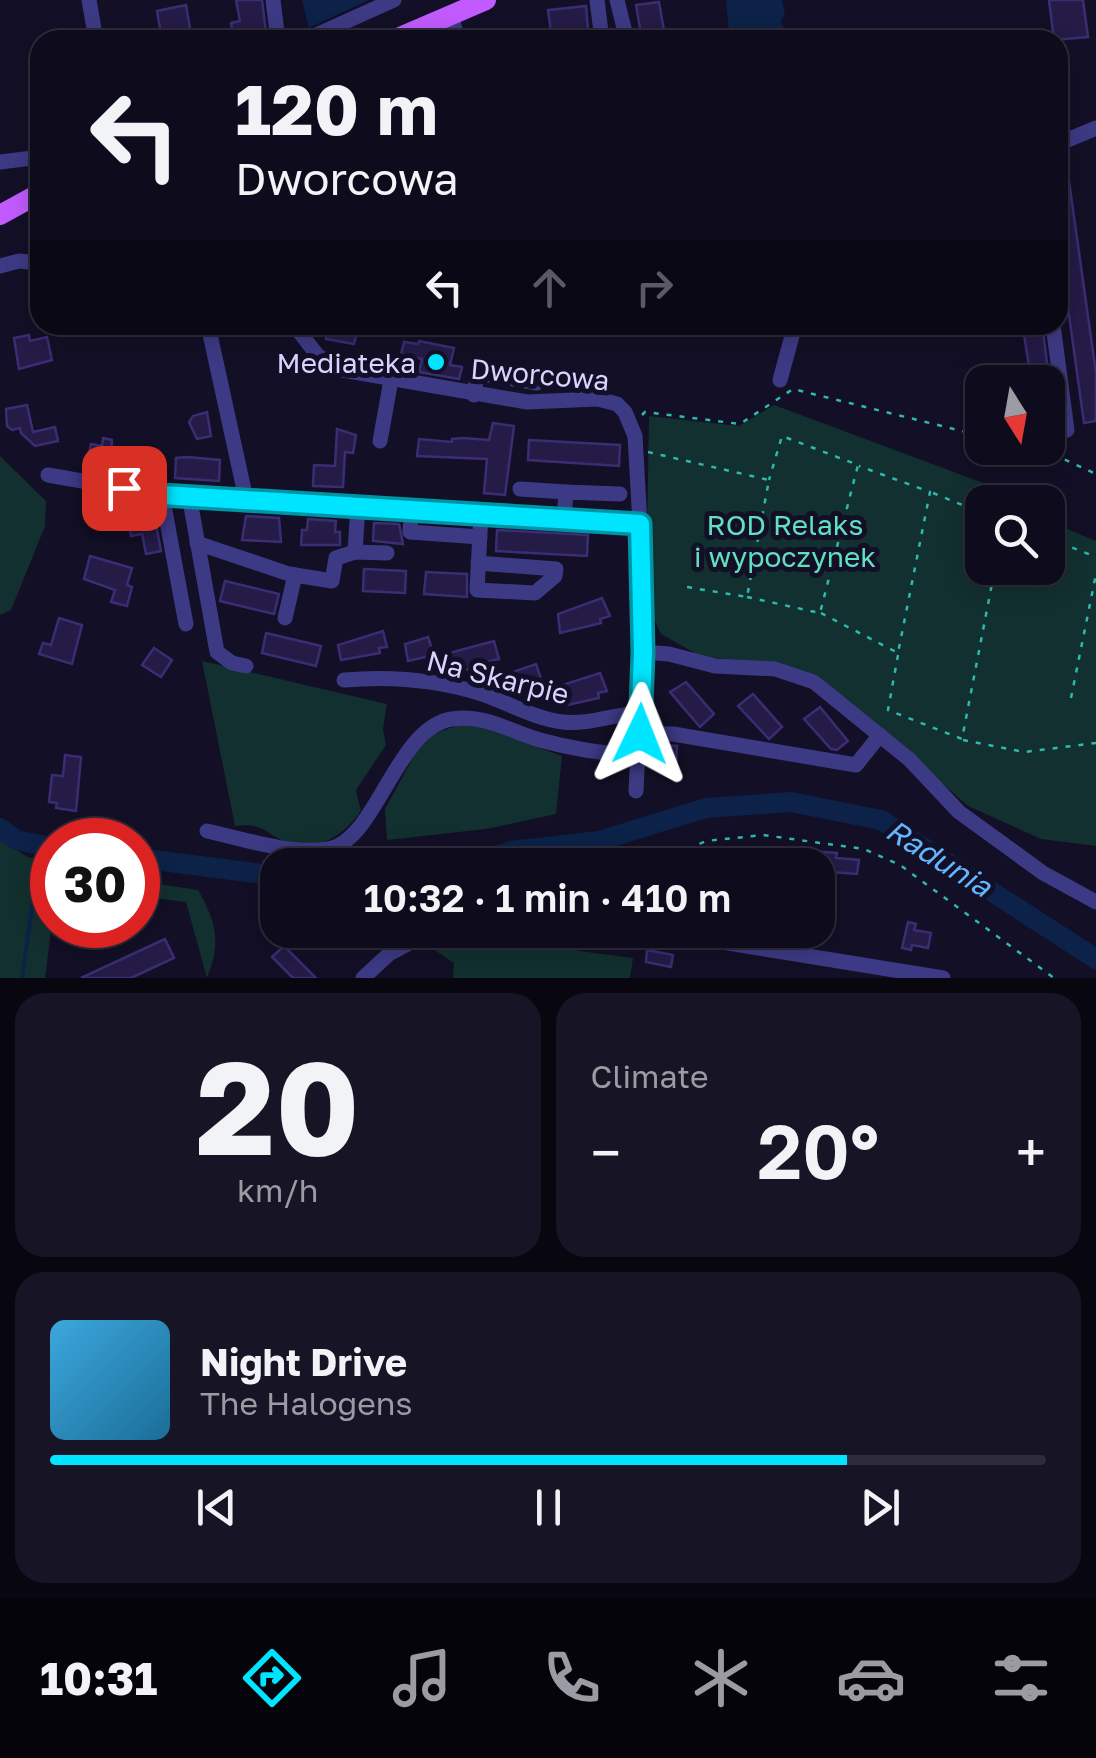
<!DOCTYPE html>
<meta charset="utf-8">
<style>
body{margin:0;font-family:"Golos Text",sans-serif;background:#171425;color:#f1f3f6;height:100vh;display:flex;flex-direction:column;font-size:38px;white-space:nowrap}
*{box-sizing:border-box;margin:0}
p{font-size:32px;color:#9b9ba3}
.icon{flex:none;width:55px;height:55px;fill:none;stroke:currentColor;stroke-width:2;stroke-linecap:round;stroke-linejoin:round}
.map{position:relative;height:978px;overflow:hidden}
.drawer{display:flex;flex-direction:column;gap:15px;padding:15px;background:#08060f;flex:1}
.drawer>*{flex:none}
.guide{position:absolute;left:30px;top:30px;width:1038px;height:305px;border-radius:30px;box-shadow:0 5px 25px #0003,0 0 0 2px #2e2b3b;background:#0e0b1c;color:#f1f3f6;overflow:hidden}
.needle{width:65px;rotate:169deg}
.tools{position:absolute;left:965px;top:365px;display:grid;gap:20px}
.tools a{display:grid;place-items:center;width:100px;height:100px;border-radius:20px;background:#0e0b1c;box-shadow:0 5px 25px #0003,0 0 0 2px #2e2b3b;font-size:50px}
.speed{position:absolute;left:30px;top:818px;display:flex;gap:20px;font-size:50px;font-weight:700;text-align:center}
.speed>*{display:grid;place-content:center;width:130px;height:130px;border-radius:50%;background:#0e0b1c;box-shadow:0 5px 25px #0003,0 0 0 2px #2e2b3b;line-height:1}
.speed .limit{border:15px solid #d22;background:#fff;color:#111}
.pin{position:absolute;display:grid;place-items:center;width:85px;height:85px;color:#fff;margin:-42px;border-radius:20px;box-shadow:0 5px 15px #0006}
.me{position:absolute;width:110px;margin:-55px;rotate:2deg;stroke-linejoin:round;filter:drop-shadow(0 0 8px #0008)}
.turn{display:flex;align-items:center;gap:35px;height:210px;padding:0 40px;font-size:45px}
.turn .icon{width:130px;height:130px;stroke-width:2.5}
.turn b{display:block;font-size:70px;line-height:85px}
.lanes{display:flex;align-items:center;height:95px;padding:0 40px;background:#0003;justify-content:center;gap:50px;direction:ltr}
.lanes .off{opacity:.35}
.big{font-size:75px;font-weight:600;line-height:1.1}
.drawer .tile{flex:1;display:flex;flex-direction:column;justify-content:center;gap:15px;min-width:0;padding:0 35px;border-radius:30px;background:#171425}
.drawer .dial{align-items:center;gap:0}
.dial b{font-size:130px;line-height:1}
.song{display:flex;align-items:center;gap:30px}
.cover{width:120px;height:120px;border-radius:15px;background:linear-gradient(135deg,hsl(200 70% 55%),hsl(200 70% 35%))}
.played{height:10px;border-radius:5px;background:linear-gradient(90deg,#00e5ff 80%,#2e2b3b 80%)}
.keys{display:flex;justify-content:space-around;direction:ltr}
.heat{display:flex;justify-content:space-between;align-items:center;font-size:55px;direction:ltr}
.drawer .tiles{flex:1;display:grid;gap:15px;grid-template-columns:1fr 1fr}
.tile:last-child{grid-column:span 2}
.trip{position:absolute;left:260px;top:848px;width:575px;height:100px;border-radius:30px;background:#0e0b1c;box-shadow:0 5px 25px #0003,0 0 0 2px #2e2b3b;font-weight:600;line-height:100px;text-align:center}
.menu{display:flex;height:160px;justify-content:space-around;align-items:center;background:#06040b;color:#9b9ba3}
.menu .icon{width:70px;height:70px}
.menu .current{color:#00e5ff}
.menu b{font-size:45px;color:#f1f3f6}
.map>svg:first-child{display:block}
</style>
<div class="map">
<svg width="1096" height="978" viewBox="0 0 1096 978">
<rect width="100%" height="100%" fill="#130f26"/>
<g fill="#12302f">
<path d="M774,405L1013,494L1022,502H982V568H1048V521L1096,541V846L1041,839L968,806L819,676L776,663L702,657L661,634L646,602L649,416L739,426Z"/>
<path d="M0,456L46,501L45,526L11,610L0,615Z"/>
<path d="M202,661L387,704L383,729L386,745L356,790L361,811C345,833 323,850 294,844C266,838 269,822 235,826Z"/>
<path d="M458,725L479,726L562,756L556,814L486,829L387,840L385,809L416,752L434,734Z"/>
<path d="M0,840L28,857L52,863V923L45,978H0Z"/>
<path d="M138,881L198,890C217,923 221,943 207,978L186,902L138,896Z"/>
<path d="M470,930H514L580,951L633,958L630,978H453L454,963L424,943Z"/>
</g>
<g fill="#0c2248">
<path d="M302,0H369L309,28Z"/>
<path d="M726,0H782L785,14L781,22L786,33L783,40H739L729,33Z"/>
</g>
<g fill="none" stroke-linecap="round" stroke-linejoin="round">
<path stroke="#0c2248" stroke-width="4" d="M22,978L41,846"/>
<g stroke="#0c2248" stroke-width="20">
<path d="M0,828L16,840L52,847"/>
<path d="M138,858L278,876"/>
<path d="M473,865L511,851L599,841L706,808L791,802L881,820L1096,959"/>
</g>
</g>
<g fill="#241b47" stroke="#3b2d73" stroke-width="2.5">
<path d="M236,0H262L267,40H234L231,23L240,21Z"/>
<path d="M1049,0H1083L1088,37L1054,40Z"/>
<path d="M659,2L665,36L642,40L636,5Z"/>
<path d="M186,5L192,40H162L157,11Z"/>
<path d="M586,6L589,40H552L548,10Z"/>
<path d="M1068,174L1096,373V421L1084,423L1058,236V176Z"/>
<path d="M308,325L328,328L329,325L357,331L354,344L326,339V336L315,334Z"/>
<path d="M1043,332L1049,378L1031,380L1024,334Z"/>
<path d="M29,335L30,341L47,337L52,360L19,369L14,338Z"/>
<path d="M419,341L454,348L450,365L462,367L459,379L419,372L422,359L401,354L404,342L418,344Z"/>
<path d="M27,405L33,432L55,427L58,441L35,446L21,433L20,428L12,430L7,426L6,409Z"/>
<path d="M207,412L211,436L197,439L189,422L193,416Z"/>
<path d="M493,423L514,426L505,495L484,493L487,459L417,456L419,439L452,442V439L463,438L489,440Z"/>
<path d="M337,429L356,435L353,453L345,452L343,487L313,486L314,465L335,466Z"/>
<path d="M103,438L112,440L110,463L88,457L91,444L102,446Z"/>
<path d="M529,440L620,445L619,466L528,460Z"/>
<path d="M188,457L220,460L219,481L175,478L176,458Z"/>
<path d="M154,513L161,551L146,554L142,534L131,536L127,518Z"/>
<path d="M246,516L279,518L281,542L242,540Z"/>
<path d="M308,519L336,521L335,532H340V545H301L302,530H307Z"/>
<path d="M374,523L399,524L403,544L373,541Z"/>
<path d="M497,530L588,535L587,556L496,551Z"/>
<path d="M90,556L132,568L127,585L132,587L127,606L111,602L115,590L84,579Z"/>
<path d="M364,569L406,571L405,593L363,591Z"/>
<path d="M426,572L467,574V597L424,594Z"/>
<path d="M225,581L279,594L274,614L220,601Z"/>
<path d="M602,598L610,616L600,619L601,623L560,633L558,614Z"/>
<path d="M59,618L82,625L72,664L39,654L43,643L51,645Z"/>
<path d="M383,631L387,647L379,648L380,653L341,660L338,645Z"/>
<path d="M266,633L321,646L316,666L262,653Z"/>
<path d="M428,637L434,655L408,661L405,644Z"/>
<path d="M494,641L499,659L490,661L491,666L450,672L446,654Z"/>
<path d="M154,648L172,660L161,677L142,665Z"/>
<path d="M536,664L542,682L517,690L513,672Z"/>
<path d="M600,673L607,691L598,693L599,698L558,707L553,688Z"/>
<path d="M686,682L714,714L700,727L670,692Z"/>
<path d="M753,694L782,727L769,739L738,706Z"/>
<path d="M820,707L848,741L837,750L831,749L804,719Z"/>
<path d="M658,745L677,746L676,770L657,769Z"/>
<path d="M65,755L81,757L76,811L56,808L57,803L49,802L52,775L63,776Z"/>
<path d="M774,848L837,853L836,858L859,860L857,874L818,871V865H772Z"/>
<path d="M908,922L916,924L914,930L931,933L928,948L912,945L911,950L902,948Z"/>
<path d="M165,939L174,958L131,978H81Z"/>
<path d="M284,946L316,978H293L272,957Z"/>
<path d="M647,950L673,955L671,967L646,962Z"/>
</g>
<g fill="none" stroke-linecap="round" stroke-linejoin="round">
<g stroke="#2fb8b0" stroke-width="2.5" stroke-dasharray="5 8" stroke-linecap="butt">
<path d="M642,415L645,412L740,424L793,389L982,436"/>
<path d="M1028,448L1044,450L1096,474"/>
<path d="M648,452L769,480L747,597L681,586"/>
<path d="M933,493L982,513"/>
<path d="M1048,538L1096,557"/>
<path d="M747,597L820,613L858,465L782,436L769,480"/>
<path d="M821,613L898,653L930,492L859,466"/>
<path d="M898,655L888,710L962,739L995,568"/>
<path d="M1071,698L1096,574"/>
<path d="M963,740L1024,752L1096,743"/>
<path d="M652,865L706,841L763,835L864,849L900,865L1054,978"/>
</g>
<g stroke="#3d3a85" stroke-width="15">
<path d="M89,0L96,40"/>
<path d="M273,0L278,40"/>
<path d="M597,0L602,40"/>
<path d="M617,0L627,40"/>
<path d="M451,15L458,40"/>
<path d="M305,40L394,0"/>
<path d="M1058,144L1096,128"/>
<path d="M0,162L40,157"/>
<path d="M0,266L19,261L40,263"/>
<path d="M208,325L246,499"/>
<path d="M294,325L318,356L343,370L527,402L598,399L617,404L625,412L635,436L640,524L643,652L636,791"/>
<path d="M1053,325L1067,430"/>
<path d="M780,380L795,325"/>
<path d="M474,395L477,373L537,383"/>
<path d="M380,441L391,380"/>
<path d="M48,475L162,495"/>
<path d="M520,489L566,492"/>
<path d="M358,506L355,552L387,553"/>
<path d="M412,509L410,532L480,537"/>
<path d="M564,519L566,492L620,494"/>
<path d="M197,543L289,574L332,581L336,558L355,552"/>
<path d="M478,563L556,569L555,576L535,593L477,590L481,514"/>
<path d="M285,618L295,575"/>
<path d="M186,624L162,495L197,496"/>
<path d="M643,652L669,654L715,666L775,669L814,682L910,760L959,812L1043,873L1096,902"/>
<path d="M246,666L232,663L217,652L191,506L197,496L640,524"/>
<path d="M344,680C390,676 438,680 482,694C509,703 535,719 563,722C589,725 614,714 640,713"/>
<path d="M640,734H673L856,765L880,735"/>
<path d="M207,831C244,839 290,855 328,849C376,842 396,727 452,719C485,714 509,731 540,740C572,749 606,754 639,756"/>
<path d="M633,865V860"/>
<path d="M570,930L613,939L633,930"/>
<path d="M648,930L943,978"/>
<path d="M363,978L389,954L434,930"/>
</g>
<g stroke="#c25bff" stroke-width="20">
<path d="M393,40L486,0"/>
<path d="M0,215L40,193"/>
</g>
</g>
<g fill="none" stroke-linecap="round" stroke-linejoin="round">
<g stroke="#0095a6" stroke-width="25">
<path id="route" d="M124,488L162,495L640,524L643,652L640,734"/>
</g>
<use href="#route" stroke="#00e5ff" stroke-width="18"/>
</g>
<circle fill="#00e5ff" stroke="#130f26" stroke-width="4" cx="436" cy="362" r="10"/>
<g text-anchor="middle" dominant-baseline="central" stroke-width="10" stroke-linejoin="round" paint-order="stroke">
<g font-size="28" fill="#d9d4ff" stroke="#130f26" text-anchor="end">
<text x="416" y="362">Mediateka</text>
</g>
<g font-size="28" fill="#d9d4ff" stroke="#130f26">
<text transform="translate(540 374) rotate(5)">Dworcowa</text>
<text transform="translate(498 677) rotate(14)">Na Skarpie</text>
</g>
<g font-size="28" fill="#5fe0c0" stroke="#130f26">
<text x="785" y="524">ROD Relaks<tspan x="785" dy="32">i wypoczynek</tspan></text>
</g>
<g font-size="30" font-style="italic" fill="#62b6ff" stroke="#130f26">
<text transform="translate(939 858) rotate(32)">Radunia</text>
</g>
</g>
</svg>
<div class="tools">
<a><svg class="needle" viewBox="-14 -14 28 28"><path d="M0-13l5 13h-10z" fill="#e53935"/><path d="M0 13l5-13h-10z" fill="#9b9ba3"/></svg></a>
<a><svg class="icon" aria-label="search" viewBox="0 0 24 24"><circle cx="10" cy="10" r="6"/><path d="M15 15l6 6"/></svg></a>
</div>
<div class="speed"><div class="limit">30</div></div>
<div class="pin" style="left:124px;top:488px;background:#d93025"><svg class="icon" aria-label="arrive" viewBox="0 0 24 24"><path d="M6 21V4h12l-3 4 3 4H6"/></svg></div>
<svg class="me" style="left:640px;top:734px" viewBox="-20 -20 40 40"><path d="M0-17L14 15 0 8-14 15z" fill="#00e5ff" stroke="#fff" stroke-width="4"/></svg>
<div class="trip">10:32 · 1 min · 410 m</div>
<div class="guide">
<div class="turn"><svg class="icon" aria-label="left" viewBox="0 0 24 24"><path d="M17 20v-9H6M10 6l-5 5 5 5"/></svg><div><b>120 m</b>Dworcowa</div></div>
<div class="lanes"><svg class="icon" aria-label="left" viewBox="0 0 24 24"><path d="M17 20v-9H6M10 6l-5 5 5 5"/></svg><svg class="icon off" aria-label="ahead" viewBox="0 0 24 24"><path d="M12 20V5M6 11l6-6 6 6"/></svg><svg class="icon off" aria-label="right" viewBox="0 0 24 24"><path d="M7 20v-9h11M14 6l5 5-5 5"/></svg></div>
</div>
</div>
<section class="drawer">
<div class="tiles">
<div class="tile dial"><b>20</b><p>km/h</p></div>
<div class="tile"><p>Climate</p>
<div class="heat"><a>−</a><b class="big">20°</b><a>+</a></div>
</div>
<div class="tile">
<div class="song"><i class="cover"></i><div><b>Night Drive</b><p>The Halogens</p></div></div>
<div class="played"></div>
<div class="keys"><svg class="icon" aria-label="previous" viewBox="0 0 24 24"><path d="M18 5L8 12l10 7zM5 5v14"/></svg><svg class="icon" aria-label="pause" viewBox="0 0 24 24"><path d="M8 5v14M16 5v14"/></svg><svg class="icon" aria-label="next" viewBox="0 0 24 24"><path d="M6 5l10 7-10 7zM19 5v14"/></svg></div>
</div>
</div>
</section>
<nav class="menu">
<b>10:31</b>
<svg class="icon current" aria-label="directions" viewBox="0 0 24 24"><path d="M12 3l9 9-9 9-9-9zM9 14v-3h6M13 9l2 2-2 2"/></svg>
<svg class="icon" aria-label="music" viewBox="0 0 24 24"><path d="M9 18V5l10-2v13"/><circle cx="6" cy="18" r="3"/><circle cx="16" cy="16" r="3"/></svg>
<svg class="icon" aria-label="phone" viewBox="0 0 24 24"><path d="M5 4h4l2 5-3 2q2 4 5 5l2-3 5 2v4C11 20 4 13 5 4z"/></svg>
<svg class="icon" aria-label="climate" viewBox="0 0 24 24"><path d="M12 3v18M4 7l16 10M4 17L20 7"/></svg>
<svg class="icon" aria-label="car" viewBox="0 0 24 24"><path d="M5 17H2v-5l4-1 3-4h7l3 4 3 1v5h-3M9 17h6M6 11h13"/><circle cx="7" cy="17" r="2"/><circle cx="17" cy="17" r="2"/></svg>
<svg class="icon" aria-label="filters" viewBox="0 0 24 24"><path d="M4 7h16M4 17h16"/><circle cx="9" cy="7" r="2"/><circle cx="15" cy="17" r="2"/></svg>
</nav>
